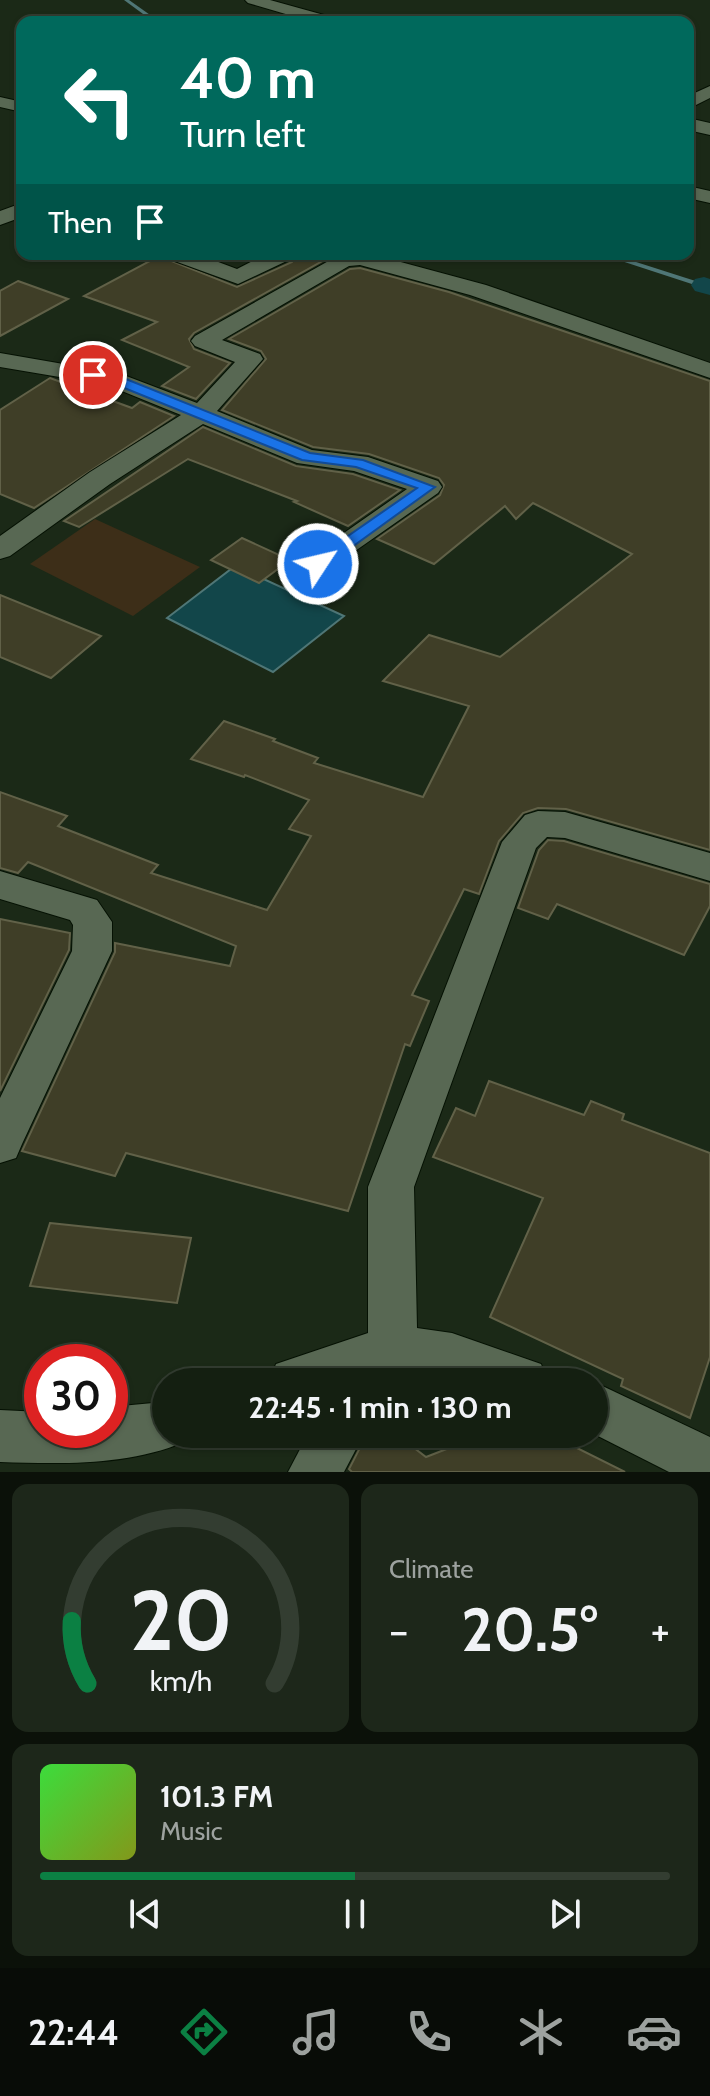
<!DOCTYPE html>
<meta charset="utf-8">
<style>
body{margin:0;font-family:Cabin,sans-serif;background:#1d271a;color:#f1f3f6;height:100vh;display:flex;flex-direction:column;font-size:30px;white-space:nowrap}
*{box-sizing:border-box;margin:0}
p{font-size:26px;color:#9da29f}
.icon{flex:none;width:44px;height:44px;fill:none;stroke:currentColor;stroke-width:2;stroke-linecap:round;stroke-linejoin:round}
.map{position:relative;height:1472px;overflow:hidden}
.details{display:flex;flex-direction:column;gap:12px;padding:12px;background:#0b1109;flex:1}
.details>*{flex:none}
.top-card{position:absolute;left:16px;top:16px;width:678px;height:244px;border-radius:16px;box-shadow:0 2px 6px #0004,0 0 0 2px #333d31;background:#00695c;color:#fff;overflow:hidden}
.speed{position:absolute;left:24px;top:1344px;display:flex;gap:16px;font-size:40px;font-weight:700;text-align:center}
.speed>*{display:grid;place-content:center;width:104px;height:104px;border-radius:50%;background:#141f11;box-shadow:0 2px 6px #0004,0 0 0 2px #333d31;line-height:1}
.speed .limit{border:12px solid #d22;background:#fff;color:#111}
.pin{position:absolute;display:grid;place-items:center;width:68px;height:68px;color:#fff;margin:-34px;border:4px solid #fff;border-radius:50%;box-shadow:0 2px 8px #0007}
.me{position:absolute;width:88px;margin:-44px;rotate:55deg;stroke-linejoin:round;filter:drop-shadow(0 0 6px #0008)}
.turn{display:flex;align-items:center;gap:28px;height:168px;padding:0 32px;font-size:36px}
.turn .icon{width:104px;height:104px;stroke-width:2.5}
.turn b{display:block;font-size:56px;line-height:68px}
.then{display:flex;align-items:center;height:76px;padding:0 32px;background:#0003;gap:16px;font-size:30px}
.big{font-size:60px;font-weight:800;line-height:1.1}
.details .tile{flex:1;display:flex;flex-direction:column;justify-content:center;gap:12px;min-width:0;padding:0 28px;border-radius:16px;background:#1d271a}
.details .dial{align-items:center;gap:0}
.dial svg{height:208px;overflow:visible;fill:none;stroke:#333d31;stroke-width:7;stroke-linecap:round;text-anchor:middle}
.dial text{fill:#f1f3f6;stroke:none}
.song{display:flex;align-items:center;gap:24px}
.cover{width:96px;height:96px;border-radius:12px;background:linear-gradient(135deg,hsl(120 70% 55%),hsl(70 70% 35%))}
.played{height:8px;border-radius:4px;background:linear-gradient(90deg,#0b8043 50%,#333d31 50%)}
.keys{display:flex;justify-content:space-around;direction:ltr}
.heat{display:flex;justify-content:space-between;align-items:center;font-size:44px;direction:ltr}
.details .tiles{flex:1;display:grid;gap:12px;grid-template-columns:1fr 1fr}
.tile:last-child{grid-column:span 2}
.trip{position:absolute;left:152px;top:1368px;width:456px;height:80px;border-radius:40px;background:#141f11;box-shadow:0 2px 6px #0004,0 0 0 2px #333d31;font-weight:800;line-height:80px;text-align:center}
.tabs{display:flex;height:128px;justify-content:space-around;align-items:center;background:#080c07;color:#9da29f}
.tabs .icon{width:56px;height:56px}
.tabs .selected{color:#0b8043}
.tabs b{font-size:36px;color:#f1f3f6}
.map>svg:first-child{display:block}
</style>
<div class="map">
<svg width="710" height="1472" viewBox="0 0 710 1472">
<rect width="100%" height="100%" fill="#1b2917"/>
<path fill="#3d2e18" d="M95,519L200,567L133,616L30,564Z"/>
<path fill="#12464a" stroke="#4f7676" stroke-width="2" d="M235,566L344,616L273,672L167,618Z"/>
<g fill="none" stroke-linecap="round" stroke-linejoin="round">
<g fill="#4f7676" fill-rule="evenodd">
<path d="M124,0H129L160,22H154Z"/>
<path d="M600,254H611L708,285L701,287Z"/>
</g>
<path fill="#12464a" fill-rule="evenodd" d="M704,277L710,279V295L695,291L691,285L695,279Z"/>
</g>
<g fill="#3f3e27" stroke="#616148" stroke-width="2">
<path d="M297,254H335L194,333L189,339L194,349L230,363L196,399L162,386L189,367L122,340L157,322L84,296L159,256L237,287L292,262Z"/>
<path d="M360,268L449,292L710,381V850L566,809L538,808L523,813L499,841L479,894L464,889L412,995L429,1001L410,1046L405,1044L348,1211L126,1153L115,1176L22,1151L115,952V943L230,966L236,946L28,862L18,873L0,868V792L67,816L58,826L158,865L151,873L267,910L311,836L289,829L309,800L245,775L244,777L191,759L224,721L275,739L273,741L318,758L314,763L423,797L469,706L383,681L429,635L500,657L632,554L533,503L516,519L505,506L434,564L377,539L440,495L444,485L439,478L369,454L313,447L222,410L266,359L261,351L229,339L350,269Z"/>
<path d="M18,281L68,299L0,336V291Z"/>
<path d="M50,378L132,408L140,402L174,416L34,508L0,494V410Z"/>
<path d="M203,427L296,466L353,474L400,490L348,526L294,502L297,501L188,459L79,527L64,521Z"/>
<path d="M242,538L290,560L259,583L211,560Z"/>
<path d="M0,595L101,636L51,678L0,657Z"/>
<path d="M548,840L564,841L710,884V906L684,955L557,904L548,919L518,908L539,850Z"/>
<path d="M0,919L70,933L69,950L0,1091Z"/>
<path d="M489,1081L584,1115L591,1101L624,1114L622,1120L710,1153V1357L690,1418L621,1386L623,1379L490,1317L543,1198L433,1157L456,1108L475,1116Z"/>
<path d="M50,1223L191,1238L177,1303L30,1286Z"/>
<path d="M367,1434H396L426,1457L485,1434H549L625,1472H352L349,1469Z"/>
</g>
<g fill="none" stroke-linecap="round" stroke-linejoin="round">
<g stroke="#051103" stroke-width="2">
<g id="minor">
<path d="M245,0H270L324,15L356,19L358,22H313L248,3Z"/>
<path d="M710,86V98L688,109V96Z"/>
<path d="M0,97L22,102V112L0,107Z"/>
<path d="M688,118L710,123V135L688,130Z"/>
<path d="M688,186L710,191V203L688,198Z"/>
<path d="M22,203V217L0,225V211Z"/>
<path d="M166,254H197L237,269L266,254H294L291,259L238,284L169,259Z"/>
<path d="M341,254H371L486,285L710,363V378L470,295L360,265L349,266L222,340L260,354L263,359L217,411L312,450L368,457L438,481L442,487L438,493L328,570L318,573L308,570L303,564L308,558L407,489L354,471L297,463L203,424L110,484L10,556L0,559V536L90,472L181,415L107,385L0,367V353L121,374L197,403L235,362L195,346L191,341L195,336Z"/>
<path d="M538,811L565,812L710,853V881L565,838L547,837L536,848L414,1187L417,1328L452,1333L541,1364L548,1382H454L405,1375L401,1382H269L276,1364L368,1333V1187L502,842L525,815Z"/>
<path d="M0,871L97,900L112,922V951L22,1144L16,1158L0,1163V1098L72,951L73,925L70,920L0,899Z"/>
<path d="M593,1382H594L710,1437V1472H669L594,1434Z"/>
<path d="M166,1398V1434H188L184,1442C128,1466 61,1464 0,1462V1410L42,1412V1430H110V1407L153,1403Z"/>
<path d="M308,1434H364L344,1472H288Z"/>
</g>
</g>
<use href="#minor" fill="#586853" fill-rule="evenodd"/>
</g>
<path fill="#1a73e8" stroke="#114b97" stroke-width="2" d="M93,371L121,377L310,453L363,460L435,487L323,568H312V561L417,488L356,467L302,460L112,383L88,378L87,375Z"/>
</svg>
<div class="speed"><div class="limit">30</div></div>
<div class="pin" style="left:93px;top:375px;background:#d93025"><svg class="icon" aria-label="arrive" viewBox="0 0 24 24"><path d="M6 21V4h12l-3 4 3 4H6"/></svg></div>
<svg class="me" style="left:318px;top:564px" viewBox="-20 -20 40 40"><circle r="17" fill="#1a73e8" stroke="#fff" stroke-width="3"/><path d="M0-11L8 9 0 5-8 9z" fill="#fff"/></svg>
<div class="trip">22:45 · 1 min · 130 m</div>
<div class="top-card">
<div class="turn"><svg class="icon" aria-label="left" viewBox="0 0 24 24"><path d="M17 20v-9H6M10 6l-5 5 5 5"/></svg><div><b>40 m</b>Turn left</div></div>
<div class="then">Then<svg class="icon" aria-label="arrive" viewBox="0 0 24 24"><path d="M6 21V4h12l-3 4 3 4H6"/></svg></div>
</div>
</div>
<section class="details">
<div class="tiles">
<div class="tile dial"><svg viewBox="0 0 100 80">
<path d="M14 69A42 42 0 1 1 86 69"/>
<path d="M14 69A42 42 0 0 1 8 45" stroke="#0b8043"/>
<text x="50" y="56" font-size="32" font-weight="700">20</text>
<text x="50" y="72" font-size="11">km/h</text>
</svg></div>
<div class="tile"><p>Climate</p>
<div class="heat"><a>−</a><b class="big">20.5°</b><a>+</a></div>
</div>
<div class="tile">
<div class="song"><i class="cover"></i><div><b>101.3 FM</b><p>Music</p></div></div>
<div class="played"></div>
<div class="keys"><svg class="icon" aria-label="previous" viewBox="0 0 24 24"><path d="M18 5L8 12l10 7zM5 5v14"/></svg><svg class="icon" aria-label="pause" viewBox="0 0 24 24"><path d="M8 5v14M16 5v14"/></svg><svg class="icon" aria-label="next" viewBox="0 0 24 24"><path d="M6 5l10 7-10 7zM19 5v14"/></svg></div>
</div>
</div>
</section>
<nav class="tabs">
<b>22:44</b>
<svg class="icon selected" aria-label="directions" viewBox="0 0 24 24"><path d="M12 3l9 9-9 9-9-9zM9 14v-3h6M13 9l2 2-2 2"/></svg>
<svg class="icon" aria-label="music" viewBox="0 0 24 24"><path d="M9 18V5l10-2v13"/><circle cx="6" cy="18" r="3"/><circle cx="16" cy="16" r="3"/></svg>
<svg class="icon" aria-label="phone" viewBox="0 0 24 24"><path d="M5 4h4l2 5-3 2q2 4 5 5l2-3 5 2v4C11 20 4 13 5 4z"/></svg>
<svg class="icon" aria-label="climate" viewBox="0 0 24 24"><path d="M12 3v18M4 7l16 10M4 17L20 7"/></svg>
<svg class="icon" aria-label="car" viewBox="0 0 24 24"><path d="M5 17H2v-5l4-1 3-4h7l3 4 3 1v5h-3M9 17h6M6 11h13"/><circle cx="7" cy="17" r="2"/><circle cx="17" cy="17" r="2"/></svg>
</nav>
